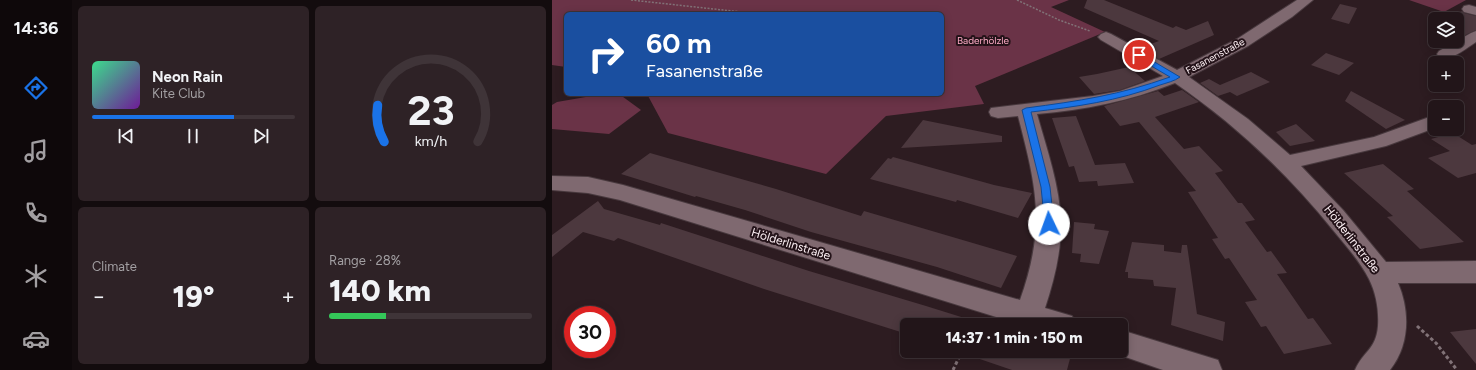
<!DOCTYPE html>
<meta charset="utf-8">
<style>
body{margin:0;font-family:Figtree,sans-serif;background:#2e2226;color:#f1f3f6;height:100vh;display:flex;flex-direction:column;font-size:15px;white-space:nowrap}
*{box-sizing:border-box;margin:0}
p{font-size:13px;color:#a29fa2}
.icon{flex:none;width:22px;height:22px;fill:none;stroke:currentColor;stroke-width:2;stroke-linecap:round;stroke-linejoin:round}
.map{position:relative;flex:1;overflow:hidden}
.side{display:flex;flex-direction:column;gap:6px;padding:6px;background:#130c0e;width:480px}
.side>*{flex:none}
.guide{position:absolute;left:12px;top:12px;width:380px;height:84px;border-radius:6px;box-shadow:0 2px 10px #0003,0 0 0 1px #3f3438;background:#1a4fa0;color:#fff;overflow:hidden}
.buttons{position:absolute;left:876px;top:12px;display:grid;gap:8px}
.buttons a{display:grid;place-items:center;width:36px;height:36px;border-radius:6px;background:#221519;box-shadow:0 2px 10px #0003,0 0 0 1px #3f3438;font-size:20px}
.speed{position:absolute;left:12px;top:306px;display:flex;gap:8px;font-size:20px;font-weight:700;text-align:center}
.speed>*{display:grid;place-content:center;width:52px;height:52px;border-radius:50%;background:#221519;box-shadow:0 2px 10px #0003,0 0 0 1px #3f3438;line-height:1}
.speed .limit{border:6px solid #d22;background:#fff;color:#111}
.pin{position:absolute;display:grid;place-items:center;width:34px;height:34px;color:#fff;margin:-17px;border:2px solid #fff;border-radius:50%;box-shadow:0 1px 4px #0007}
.me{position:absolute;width:44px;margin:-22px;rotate:357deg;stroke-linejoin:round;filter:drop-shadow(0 0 3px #0008)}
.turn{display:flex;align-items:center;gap:14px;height:84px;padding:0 16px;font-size:18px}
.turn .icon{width:52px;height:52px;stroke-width:2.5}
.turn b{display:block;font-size:28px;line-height:34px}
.big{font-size:30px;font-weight:800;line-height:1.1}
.side .widget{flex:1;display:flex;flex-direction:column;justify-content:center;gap:6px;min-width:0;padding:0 14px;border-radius:6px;background:#2e2226}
.side .dial{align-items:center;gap:0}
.dial svg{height:104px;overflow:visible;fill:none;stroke:#3f3438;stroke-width:7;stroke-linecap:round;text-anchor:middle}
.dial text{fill:#f1f3f6;stroke:none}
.song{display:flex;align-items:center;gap:12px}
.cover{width:48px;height:48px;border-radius:6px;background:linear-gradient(135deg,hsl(150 70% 55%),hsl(280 70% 35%))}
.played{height:4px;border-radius:2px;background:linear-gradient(90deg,#1a73e8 70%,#3f3438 70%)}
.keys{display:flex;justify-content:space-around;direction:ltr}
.heat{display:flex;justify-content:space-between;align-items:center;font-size:22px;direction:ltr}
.charge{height:6px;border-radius:3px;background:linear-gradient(90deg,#34c759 28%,#3f3438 0)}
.side .tiles{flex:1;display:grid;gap:6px;grid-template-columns:repeat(2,1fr)}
.trip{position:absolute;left:348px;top:318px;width:228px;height:40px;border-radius:6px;background:#221519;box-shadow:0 2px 10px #0003,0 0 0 1px #3f3438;font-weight:800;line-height:40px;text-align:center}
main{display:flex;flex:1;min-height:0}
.dock{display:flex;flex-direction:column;width:72px;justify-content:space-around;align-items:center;background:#0e080a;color:#a29fa2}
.dock .icon{width:28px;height:28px}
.dock .active{color:#1a73e8}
.dock b{font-size:18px;color:#f1f3f6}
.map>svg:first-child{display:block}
</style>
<main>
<nav class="dock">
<b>14:36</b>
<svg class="icon active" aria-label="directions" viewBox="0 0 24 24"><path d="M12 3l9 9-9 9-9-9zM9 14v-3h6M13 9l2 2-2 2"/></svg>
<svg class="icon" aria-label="music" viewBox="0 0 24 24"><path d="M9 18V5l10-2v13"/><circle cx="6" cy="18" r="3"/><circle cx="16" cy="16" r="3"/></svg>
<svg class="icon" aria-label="phone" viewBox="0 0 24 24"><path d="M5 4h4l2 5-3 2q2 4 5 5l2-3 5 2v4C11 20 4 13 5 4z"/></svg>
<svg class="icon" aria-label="climate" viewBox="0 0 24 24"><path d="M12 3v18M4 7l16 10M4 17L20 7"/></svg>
<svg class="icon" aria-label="car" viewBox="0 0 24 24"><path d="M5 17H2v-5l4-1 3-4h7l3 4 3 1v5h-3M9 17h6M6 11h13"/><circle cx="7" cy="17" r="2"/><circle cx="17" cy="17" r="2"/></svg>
</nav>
<section class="side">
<div class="tiles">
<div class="widget">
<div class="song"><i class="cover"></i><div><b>Neon Rain</b><p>Kite Club</p></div></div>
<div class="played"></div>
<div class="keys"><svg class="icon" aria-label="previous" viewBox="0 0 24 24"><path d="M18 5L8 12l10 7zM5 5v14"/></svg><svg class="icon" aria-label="pause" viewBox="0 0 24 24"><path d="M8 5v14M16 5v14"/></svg><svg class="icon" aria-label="next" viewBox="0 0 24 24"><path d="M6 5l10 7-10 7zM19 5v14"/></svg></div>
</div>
<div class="widget dial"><svg viewBox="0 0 100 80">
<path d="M14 69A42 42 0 1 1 86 69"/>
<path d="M14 69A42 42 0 0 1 9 41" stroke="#1a73e8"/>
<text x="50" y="56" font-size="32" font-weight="700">23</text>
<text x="50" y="72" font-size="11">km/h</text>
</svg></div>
<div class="widget"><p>Climate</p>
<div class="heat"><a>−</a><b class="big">19°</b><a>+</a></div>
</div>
<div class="widget"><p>Range · 28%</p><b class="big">140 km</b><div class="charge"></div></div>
</div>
</section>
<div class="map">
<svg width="924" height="370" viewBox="0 0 924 370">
<rect width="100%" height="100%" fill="#2d1c21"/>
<g fill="#6a3347">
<path d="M0,0H517L499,7L553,32L423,86L432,104L334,116L274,174L116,133L95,94H390V14H14V67L0,65Z"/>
<path d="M857,0H914L892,12Z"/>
<path d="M51,94H67L89,110L57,134L0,129V105L5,102Z"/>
</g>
<g fill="#4c383e">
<path d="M535,0H552L621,28L624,26L634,30L656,21L662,35L607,59L588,48L607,41L532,8Z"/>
<path d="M788,4L805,8L797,24L779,19Z"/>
<path d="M910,11L912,13L924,16V30L905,39V19H897Z"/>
<path d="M774,53L802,63L787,75L759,65Z"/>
<path d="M577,67L593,81L568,90L542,94L527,77L545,74Z"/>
<path d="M699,72L718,82L685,96L678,92L666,96L648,83L657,79L668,85Z"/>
<path d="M630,90L647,102L603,117L632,149L647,146L671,171L663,173L686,203H690L703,220L693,222L715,252L719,251L735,273L725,274L756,319L761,318L780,344L732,354L714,326L709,327L693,302L705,300L677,258L673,259L660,239L666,238L636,192L644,191L587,122L568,126L552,106L606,91L612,96Z"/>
<path d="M799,91L853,120L834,129L793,101Z"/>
<path d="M524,116L543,165L573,163L582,183L546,186L545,181L527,182L522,166L517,167L500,118Z"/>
<path d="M371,120L450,136V142L349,148Z"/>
<path d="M744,124L763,141L738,146L724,132Z"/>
<path d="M901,133L920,145L924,144V173L906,178L876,158L898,151L879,139Z"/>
<path d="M98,153L224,189L309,216L312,211L465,256L449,288L385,267L259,232L193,210L144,196L143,197L69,174Z"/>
<path d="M341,157L442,185L480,193L466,218L405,200L404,202L318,179L336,158L339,159Z"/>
<path d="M831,164L862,189L855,191L912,242L868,249L835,217L841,216L792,173Z"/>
<path d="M46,201L52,209L108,225L109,223L257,271L374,306L422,321V325H355V334L212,289L66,238L62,241L31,232L0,257V235Z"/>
<path d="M522,222L543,224L542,229L557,231L547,264L528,262L529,254L520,253Z"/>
<path d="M580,242L612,245V251L629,253L630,245H635L645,314L673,322L671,341L619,325L624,288L602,286L601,280L576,278V272H573Z"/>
<path d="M924,329V364L898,332Z"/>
<path d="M414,351H520L515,370H460L413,354Z"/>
</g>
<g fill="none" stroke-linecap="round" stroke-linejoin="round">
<g stroke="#48393e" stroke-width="2">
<g id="minor">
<path d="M745,0H761L740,17L696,46L637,77L696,119L738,155L822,137L883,115V128L834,146L749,166L791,210L834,262L924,261V283H846C858,311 858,345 838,370H803C811,351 824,350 826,326C827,310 824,293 817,279C808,261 794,246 781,230C735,173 684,125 623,83C578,101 532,110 485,114C495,150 508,186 509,224C509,253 502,281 493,308L520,316L524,325H470L68,200L36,193L0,190V176L36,177L71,185L468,300C494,227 485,189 466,116L446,118L439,116L437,112L439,108L541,96L568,91L611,76L549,40L546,37L549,34L554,32L559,34L625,70L685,39Z"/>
<path d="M917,5L924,7V15L912,12L910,9L912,6Z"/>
<path d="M924,31V42C913,49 900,61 887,57L885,54L887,51L919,33Z"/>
<path d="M569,330L666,360L670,370H611L559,352L558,351H569Z"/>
</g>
</g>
<g stroke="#817277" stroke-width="1.5" stroke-dasharray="2 1.5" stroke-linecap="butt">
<path d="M79,0L208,14"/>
<path d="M465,0L507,20L538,31"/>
</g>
<g stroke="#817277" stroke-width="3" stroke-dasharray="3.5 2.5" stroke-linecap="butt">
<path d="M865,326L884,343L905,370"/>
<path d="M401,370L410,351"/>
</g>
<use href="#minor" fill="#7f6970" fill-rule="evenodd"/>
</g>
<path fill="#1a73e8" stroke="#114b97" d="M584,54H589L628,77C623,81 614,83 608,85C566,101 523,107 479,112L498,187L502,224L500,226H493L489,187L470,110L474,108C527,101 568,95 618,77L584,57Z"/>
<g text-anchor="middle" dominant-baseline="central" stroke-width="4" stroke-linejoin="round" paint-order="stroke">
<g font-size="10" fill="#fcabc5" stroke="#231218">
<text x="431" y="40">Baderhölzle</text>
</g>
<g font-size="10" fill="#fdf0f4" stroke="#231218">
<text transform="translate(663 56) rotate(-28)">Fasanenstraße</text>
</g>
<g font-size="12" fill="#fdf0f4" stroke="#231218">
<text transform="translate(800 239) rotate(52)">Hölderlinstraße</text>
<text transform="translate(239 244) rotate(17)">Hölderlinstraße</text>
</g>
</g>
</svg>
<div class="buttons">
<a><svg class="icon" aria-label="layers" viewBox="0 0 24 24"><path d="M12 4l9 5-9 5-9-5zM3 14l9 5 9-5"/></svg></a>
<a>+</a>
<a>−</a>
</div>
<div class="speed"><div class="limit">30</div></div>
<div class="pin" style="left:587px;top:55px;background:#d93025"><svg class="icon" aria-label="arrive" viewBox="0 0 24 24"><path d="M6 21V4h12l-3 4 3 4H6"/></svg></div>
<svg class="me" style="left:497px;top:224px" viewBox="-20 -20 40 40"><circle r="19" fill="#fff"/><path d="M0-13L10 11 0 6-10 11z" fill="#1a73e8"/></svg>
<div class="trip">14:37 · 1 min · 150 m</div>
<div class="guide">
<div class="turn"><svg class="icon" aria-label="right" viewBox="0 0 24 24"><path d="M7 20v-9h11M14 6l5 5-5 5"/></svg><div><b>60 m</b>Fasanenstraße</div></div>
</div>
</div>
</main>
